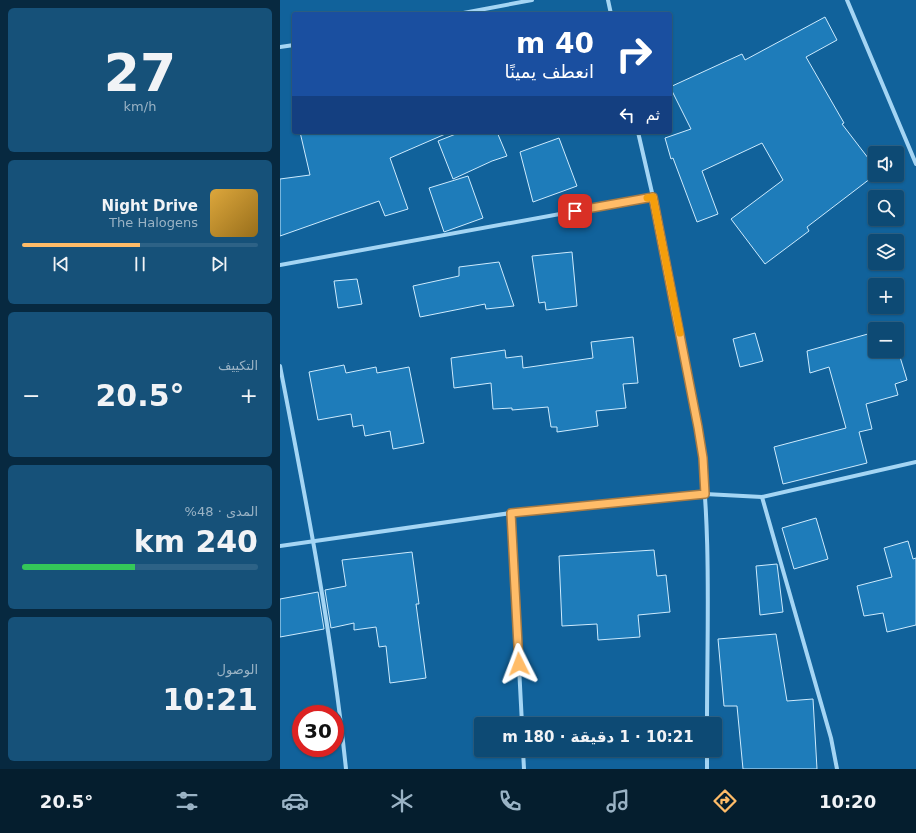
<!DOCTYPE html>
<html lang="ar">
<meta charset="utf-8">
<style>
body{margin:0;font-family:"DejaVu Sans","Noto Sans Arabic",sans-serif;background:#165179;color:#f1f3f6;direction:rtl;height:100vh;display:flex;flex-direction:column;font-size:15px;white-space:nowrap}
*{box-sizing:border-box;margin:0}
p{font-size:13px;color:#9ab3c5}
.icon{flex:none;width:22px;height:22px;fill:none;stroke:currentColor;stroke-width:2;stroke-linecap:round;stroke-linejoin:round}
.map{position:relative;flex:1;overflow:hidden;direction:ltr}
.side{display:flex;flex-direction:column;gap:8px;padding:8px;background:#072940;width:280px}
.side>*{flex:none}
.guide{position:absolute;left:12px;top:12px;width:380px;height:122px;border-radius:4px;box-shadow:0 1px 3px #0004,0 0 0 1px #2d6286;direction:rtl;background:#1a4fa0;color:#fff;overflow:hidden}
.controls{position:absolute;left:588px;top:146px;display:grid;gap:8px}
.controls a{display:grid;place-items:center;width:36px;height:36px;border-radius:4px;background:#0d4a74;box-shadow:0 1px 3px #0004,0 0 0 1px #2d6286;font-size:20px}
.speed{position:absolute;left:12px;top:705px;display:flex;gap:8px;font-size:20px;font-weight:700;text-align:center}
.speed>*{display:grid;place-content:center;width:52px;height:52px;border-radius:50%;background:#0d4a74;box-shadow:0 1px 3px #0004,0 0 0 1px #2d6286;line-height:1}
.speed .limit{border:6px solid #d22;background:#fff;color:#111}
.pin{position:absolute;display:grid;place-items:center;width:34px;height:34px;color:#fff;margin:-17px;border-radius:8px;box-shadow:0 2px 6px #0006}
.me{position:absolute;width:44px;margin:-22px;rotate:357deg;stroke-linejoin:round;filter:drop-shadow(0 0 3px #0008)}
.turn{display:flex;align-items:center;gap:14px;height:84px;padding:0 12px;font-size:18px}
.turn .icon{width:52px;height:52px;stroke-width:2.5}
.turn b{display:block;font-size:28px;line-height:34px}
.then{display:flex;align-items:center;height:38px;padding:0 12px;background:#0003;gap:8px;font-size:15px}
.big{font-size:30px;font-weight:700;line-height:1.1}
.side .widget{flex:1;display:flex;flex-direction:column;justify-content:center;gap:6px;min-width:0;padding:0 14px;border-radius:6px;background:#165179}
.side .dial{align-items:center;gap:0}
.dial b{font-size:52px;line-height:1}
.song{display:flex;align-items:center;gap:12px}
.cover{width:48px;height:48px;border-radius:6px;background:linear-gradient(135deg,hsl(40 70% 55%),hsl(40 70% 35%))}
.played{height:4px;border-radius:2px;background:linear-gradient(90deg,#ffbc68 50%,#2d6286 50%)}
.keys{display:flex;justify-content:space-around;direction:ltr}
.heat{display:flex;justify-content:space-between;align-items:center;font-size:22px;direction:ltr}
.charge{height:6px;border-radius:3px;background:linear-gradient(90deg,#34c759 48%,#2d6286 0)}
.trip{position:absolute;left:194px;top:717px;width:248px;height:40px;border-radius:4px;background:#0d4a74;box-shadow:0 1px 3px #0004,0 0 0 1px #2d6286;font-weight:700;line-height:40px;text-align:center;direction:rtl}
.dock{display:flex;height:64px;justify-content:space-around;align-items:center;background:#051e2e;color:#9ab3c5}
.dock .icon{width:28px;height:28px}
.dock .current{color:#ffbc68}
.dock b{font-size:18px;color:#f1f3f6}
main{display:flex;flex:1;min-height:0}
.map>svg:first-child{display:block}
</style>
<main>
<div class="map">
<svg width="636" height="769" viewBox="0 0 636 769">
<rect width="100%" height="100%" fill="#11629b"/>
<g fill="#1e7cba" stroke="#cdebfe">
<path d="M545,17L557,40L526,57L564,123L562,124L595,167V175L527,227L529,231L485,264L451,219L503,180L482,143L422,171L438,214L417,222L393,158L391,159L385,138L411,129L390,87L462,54L465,60Z"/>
<path d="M20,132H170L110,158L128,209L105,216L99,201L0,236V179L30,175Z"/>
<path d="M181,132H217L227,156L212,161L173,179L158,141Z"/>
<path d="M279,138L297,186L253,202L240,152Z"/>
<path d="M188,176L203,218L164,232L149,188Z"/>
<path d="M292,252L297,306L266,310L265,302L259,303L252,256Z"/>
<path d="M219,262L234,306L206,309L205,304L140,317L133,286L179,276V267Z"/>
<path d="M77,279L82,304L58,308L54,281Z"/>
<path d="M595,332V351H617V347L627,380L615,384L618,395L586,404L592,429L579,432L587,463L503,484L494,447L566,428L549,367L530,373L527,351Z"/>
<path d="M475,333L483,361L460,367L453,339Z"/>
<path d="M353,337L358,383L343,384L346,408L316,411L318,426L277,432V427H271L268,407L232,410V408L213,409L211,383L174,388L171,358L225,350L226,358L242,356L243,368L313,358L311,342Z"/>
<path d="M64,365L66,373L96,367L97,373L129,367L144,443L113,449L110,431L85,436L83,425L73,427L71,414L38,420L29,372Z"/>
<path d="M536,518L548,559L514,569L502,528Z"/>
<path d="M628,541L633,559L636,558V625L607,632L603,613L584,616L577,586L612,577L604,548Z"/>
<path d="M374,550L377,576L386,575L390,612L358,615L360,637L318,640L317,624L282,626L279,556Z"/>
<path d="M132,552L139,604H136L146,678L110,683L106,646L99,647L96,627L74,630V623L51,628L45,590L66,586L62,560Z"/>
<path d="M497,564L503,612L480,615L476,566Z"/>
<path d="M38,592L44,629L0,637V599Z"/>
<path d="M496,634L507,701L533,699L537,769H463L457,706H444L438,639Z"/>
</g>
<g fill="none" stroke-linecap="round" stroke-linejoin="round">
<g stroke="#a4d5f4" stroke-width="4">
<path d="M328,0L331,14"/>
<path d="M567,0L636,164"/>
<path d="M178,14L252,0"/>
<path d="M0,47L14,45"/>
<path d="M358,132L373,197L418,427C432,525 427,626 427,724"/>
<path d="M0,265L373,197"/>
<path d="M0,366C26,500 52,633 66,769"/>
<path d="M482,497L551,738L557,769"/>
<path d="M231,513L242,724"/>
<path d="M0,546L231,513L425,494L482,497L636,462"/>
<path d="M243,750L244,769"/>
<path d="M427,769V750"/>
</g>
</g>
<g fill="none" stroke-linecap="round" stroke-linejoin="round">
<g stroke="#a67a44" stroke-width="10">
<path id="route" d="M239,664L231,513L425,494L423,458L418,427L373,197L295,211"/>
</g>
<use href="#route" stroke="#ffbc68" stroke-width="7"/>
<path stroke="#f59e0b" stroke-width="7" d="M367,198L373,197L400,333"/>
</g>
</svg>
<div class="controls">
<a><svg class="icon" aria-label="sound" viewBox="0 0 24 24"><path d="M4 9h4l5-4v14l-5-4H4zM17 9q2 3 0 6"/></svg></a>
<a><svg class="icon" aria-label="search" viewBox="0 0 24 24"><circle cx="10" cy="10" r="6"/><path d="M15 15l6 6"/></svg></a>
<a><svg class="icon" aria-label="layers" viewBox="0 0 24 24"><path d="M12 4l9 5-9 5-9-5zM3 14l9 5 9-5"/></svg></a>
<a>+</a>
<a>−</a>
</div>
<div class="speed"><div class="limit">30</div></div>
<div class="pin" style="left:295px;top:211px;background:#d93025"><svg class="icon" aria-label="arrive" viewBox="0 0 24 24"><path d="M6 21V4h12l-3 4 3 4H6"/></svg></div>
<svg class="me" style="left:239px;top:664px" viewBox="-20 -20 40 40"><path d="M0-17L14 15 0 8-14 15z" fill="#ffbc68" stroke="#fff" stroke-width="4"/></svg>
<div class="trip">10:21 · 1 دقيقة · 180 m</div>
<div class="guide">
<div class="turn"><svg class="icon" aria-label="right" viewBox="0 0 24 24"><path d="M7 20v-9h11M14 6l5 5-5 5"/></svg><div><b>40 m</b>انعطف يمينًا</div></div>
<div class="then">ثم<svg class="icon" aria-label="left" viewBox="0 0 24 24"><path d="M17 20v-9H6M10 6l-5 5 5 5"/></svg></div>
</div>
</div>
<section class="side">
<div class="widget dial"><b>27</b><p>km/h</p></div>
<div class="widget">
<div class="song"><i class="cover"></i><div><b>Night Drive</b><p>The Halogens</p></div></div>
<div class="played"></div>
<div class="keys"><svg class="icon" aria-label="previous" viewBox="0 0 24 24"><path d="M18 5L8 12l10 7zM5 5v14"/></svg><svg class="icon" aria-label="pause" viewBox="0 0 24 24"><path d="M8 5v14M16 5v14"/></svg><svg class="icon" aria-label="next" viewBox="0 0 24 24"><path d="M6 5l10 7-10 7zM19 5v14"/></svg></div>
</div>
<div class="widget"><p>التكييف</p>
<div class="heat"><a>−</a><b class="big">20.5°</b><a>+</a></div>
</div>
<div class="widget"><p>المدى · 48%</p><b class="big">240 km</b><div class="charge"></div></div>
<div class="widget"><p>الوصول</p><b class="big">10:21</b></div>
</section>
</main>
<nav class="dock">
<b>10:20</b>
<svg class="icon current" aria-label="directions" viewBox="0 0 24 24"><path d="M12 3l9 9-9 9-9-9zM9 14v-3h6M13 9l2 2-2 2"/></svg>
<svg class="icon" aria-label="music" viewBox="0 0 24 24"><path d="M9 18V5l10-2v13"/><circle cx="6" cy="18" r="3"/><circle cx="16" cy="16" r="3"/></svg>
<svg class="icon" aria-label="phone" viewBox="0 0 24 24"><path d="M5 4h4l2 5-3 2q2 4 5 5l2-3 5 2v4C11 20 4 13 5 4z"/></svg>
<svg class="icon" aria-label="climate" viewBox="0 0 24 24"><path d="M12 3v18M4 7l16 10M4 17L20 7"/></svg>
<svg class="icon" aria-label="car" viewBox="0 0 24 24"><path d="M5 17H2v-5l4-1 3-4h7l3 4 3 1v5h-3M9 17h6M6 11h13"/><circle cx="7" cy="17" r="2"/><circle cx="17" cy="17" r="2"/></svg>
<svg class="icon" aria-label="filters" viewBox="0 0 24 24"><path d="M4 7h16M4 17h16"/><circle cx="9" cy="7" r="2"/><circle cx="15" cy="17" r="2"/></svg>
<b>20.5°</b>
</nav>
